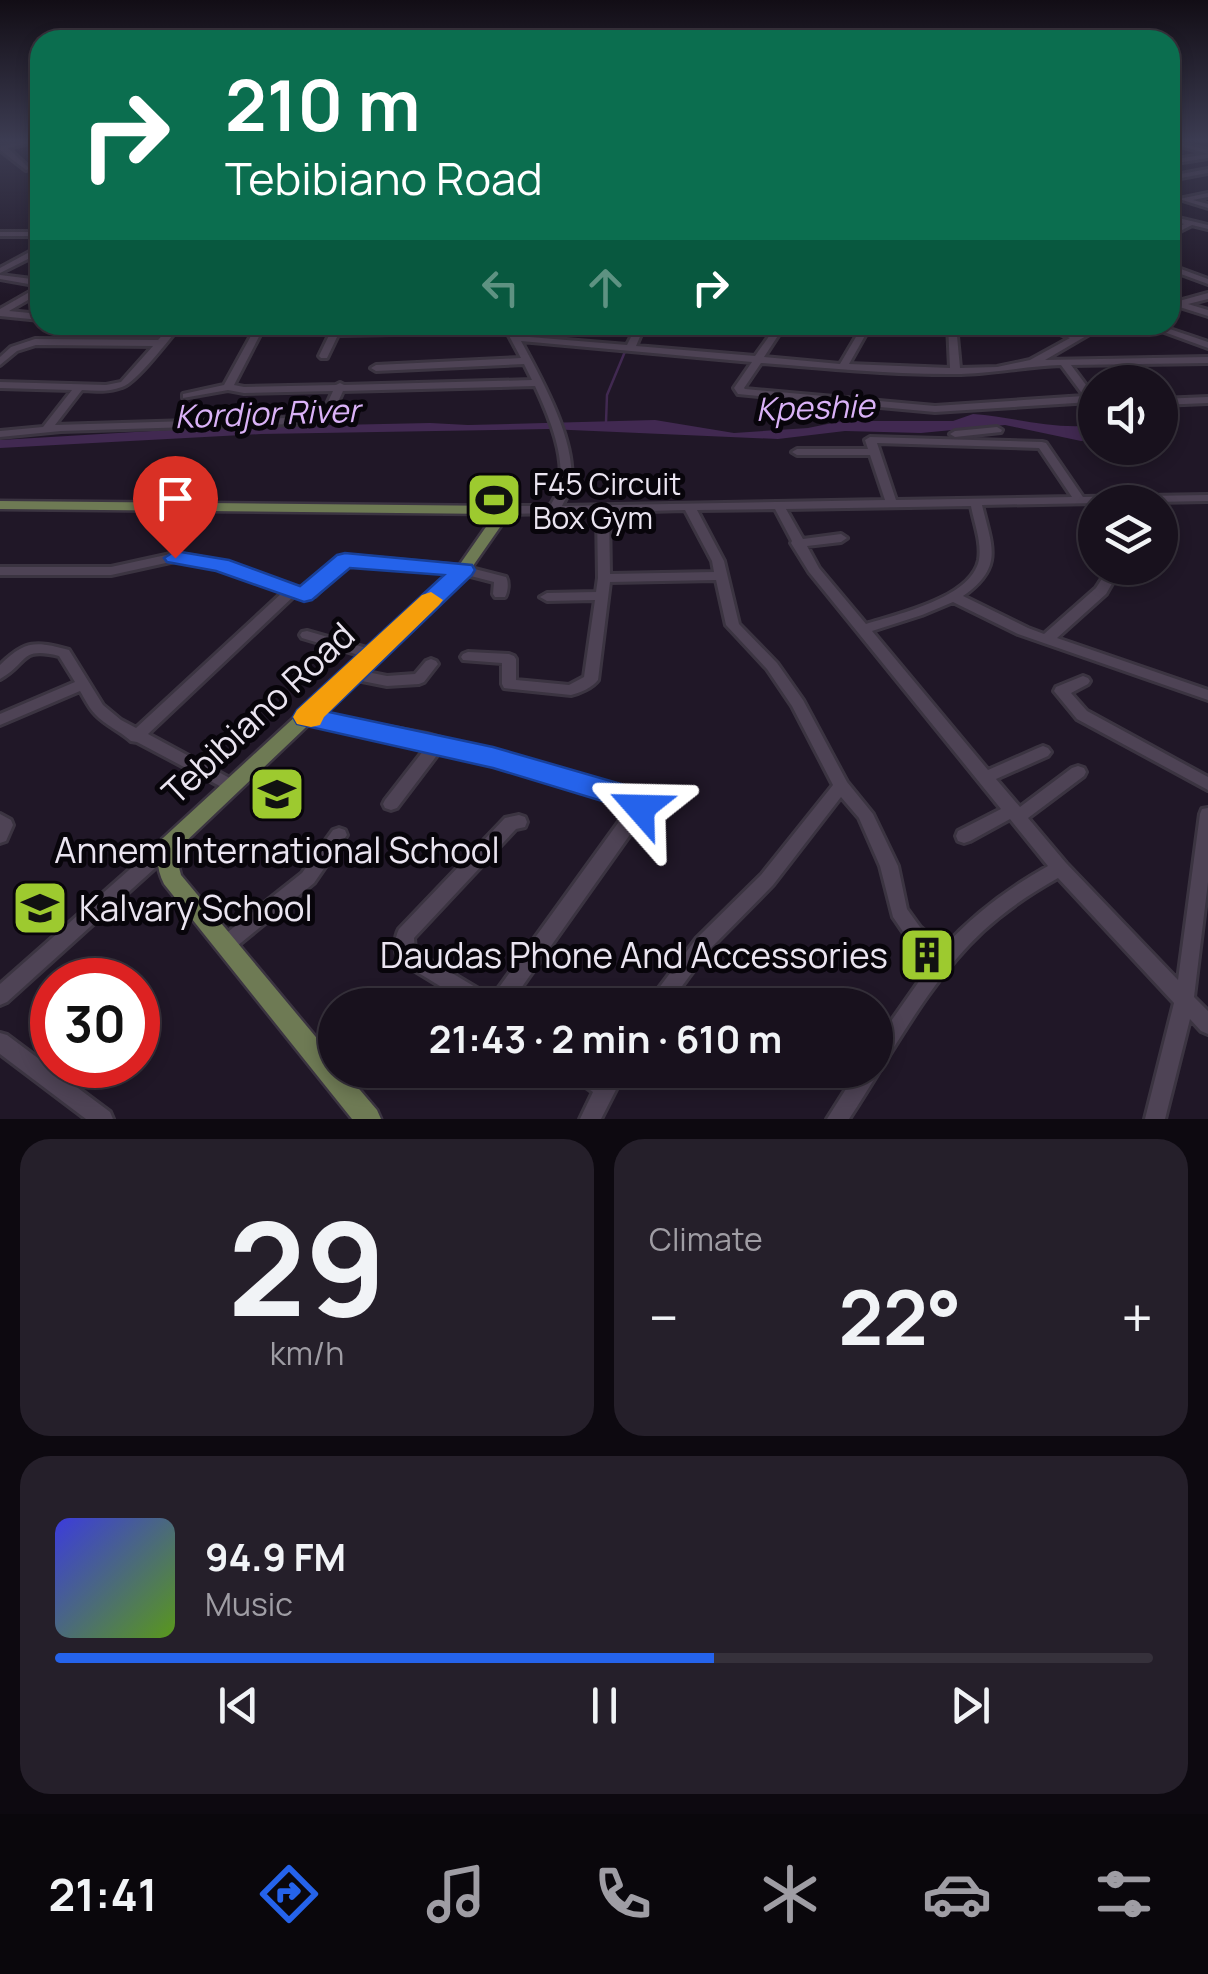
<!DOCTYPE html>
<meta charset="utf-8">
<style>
body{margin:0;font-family:Manrope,sans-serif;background:#251f2a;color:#f1f3f6;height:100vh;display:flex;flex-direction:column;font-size:38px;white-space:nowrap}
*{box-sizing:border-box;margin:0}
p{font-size:32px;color:#9f9da4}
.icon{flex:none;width:55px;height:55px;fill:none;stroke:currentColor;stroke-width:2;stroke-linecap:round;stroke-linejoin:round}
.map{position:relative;height:1119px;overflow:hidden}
.details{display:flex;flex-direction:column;gap:20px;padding:20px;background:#0d0910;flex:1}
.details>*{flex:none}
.banner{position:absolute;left:30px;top:30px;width:1150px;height:305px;border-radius:30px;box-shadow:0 5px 15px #0003,0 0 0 2px #36313b;background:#0b6e4f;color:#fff;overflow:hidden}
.controls{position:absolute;left:1078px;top:365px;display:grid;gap:20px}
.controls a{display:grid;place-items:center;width:100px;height:100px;border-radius:50%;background:#18111d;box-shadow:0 5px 15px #0003,0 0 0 2px #36313b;font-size:50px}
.speed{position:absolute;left:30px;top:958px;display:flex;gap:20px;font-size:50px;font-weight:700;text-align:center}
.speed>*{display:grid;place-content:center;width:130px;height:130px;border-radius:50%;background:#18111d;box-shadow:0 5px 15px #0003,0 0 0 2px #36313b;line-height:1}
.speed .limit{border:15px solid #d22;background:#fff;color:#111}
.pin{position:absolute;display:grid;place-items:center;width:85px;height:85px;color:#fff;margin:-102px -42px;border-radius:50% 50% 50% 0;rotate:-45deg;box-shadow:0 0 10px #0007}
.pin .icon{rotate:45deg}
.me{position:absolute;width:110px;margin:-55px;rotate:295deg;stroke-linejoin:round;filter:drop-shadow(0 0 8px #0008)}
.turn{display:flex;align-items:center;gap:35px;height:210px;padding:0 30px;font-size:45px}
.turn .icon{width:130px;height:130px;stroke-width:2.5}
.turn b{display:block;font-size:70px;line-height:85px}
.lanes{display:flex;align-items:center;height:95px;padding:0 30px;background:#0003;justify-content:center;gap:50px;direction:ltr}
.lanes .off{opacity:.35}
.big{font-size:75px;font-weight:700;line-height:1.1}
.details .tile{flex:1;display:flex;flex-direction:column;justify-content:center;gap:15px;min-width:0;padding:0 35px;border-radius:30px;background:#251f2a}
.details .dial{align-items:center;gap:0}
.dial b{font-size:130px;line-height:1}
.song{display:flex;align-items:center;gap:30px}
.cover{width:120px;height:120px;border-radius:15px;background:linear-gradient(135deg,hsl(240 70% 55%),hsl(90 70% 35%))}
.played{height:10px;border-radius:5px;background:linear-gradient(90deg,#2563eb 60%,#36313b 60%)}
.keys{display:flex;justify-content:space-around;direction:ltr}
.heat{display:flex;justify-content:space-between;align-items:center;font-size:55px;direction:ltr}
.details .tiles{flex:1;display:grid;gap:20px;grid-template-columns:1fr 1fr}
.tile:last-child{grid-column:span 2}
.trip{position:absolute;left:318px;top:988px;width:575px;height:100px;border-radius:50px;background:#18111d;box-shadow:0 5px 15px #0003,0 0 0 2px #36313b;font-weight:700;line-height:100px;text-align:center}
.dock{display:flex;height:160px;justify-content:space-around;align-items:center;background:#0a070c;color:#9f9da4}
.dock .icon{width:70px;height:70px}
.dock .current{color:#2563eb}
.dock b{font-size:45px;color:#f1f3f6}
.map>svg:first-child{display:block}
</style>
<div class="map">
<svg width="1208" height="1119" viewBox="0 0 1208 1119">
<rect width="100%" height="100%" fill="#201727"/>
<path fill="#412951" d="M973,414C1015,417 1053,430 1095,425V439L1081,441L1005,425L921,433L845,431L778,439L548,429L261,434L0,448V440L202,428L430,423L468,425L655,420L734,433L808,428L842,421H953Z"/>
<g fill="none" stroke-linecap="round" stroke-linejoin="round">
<path stroke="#412951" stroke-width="2.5" d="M606,422L607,395L636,325"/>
<g stroke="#3b3441" stroke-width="6">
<g id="minor">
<path d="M25,141H37L8,148L28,167V169L26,170L0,150L1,146Z"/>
<path d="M1171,141L1208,150V154L1171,143Z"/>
<path d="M1208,154V158L1170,164V160Z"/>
<path d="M1208,169V173L1170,180V176Z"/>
<path d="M37,180H40V184L35,183L34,182Z"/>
<path d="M1208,193V197L1193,200L1208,204V208L1179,199Z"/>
<path d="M1170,216L1208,225V229L1192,225L1170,236V231L1184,224L1170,220Z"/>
<rect x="0" y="232" width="40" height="4"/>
<path d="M37,248H40V253L0,273V268Z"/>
<path d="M1170,265L1208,279V284L1170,270Z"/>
<path d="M0,275L40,280V286L0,279Z"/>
<path d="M40,286V293L9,311L40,314V320L0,316V309Z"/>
<path d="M1208,293V299L1188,304L1208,310V316L1170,304V298L1179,301Z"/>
<path d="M172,325H181C171,337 136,383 122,387C109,392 96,391 82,390L55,425L321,417L333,391L244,393L228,390L183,398V394L224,385L257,325H265L234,385L244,387L336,385L340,383L344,385L532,380L524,364L376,371L371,368L376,365L521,358L507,332L338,335L327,358H321L319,356L334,325H340L341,329L512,325L518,336L627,345L637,325H645L636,346L755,356L777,325H785L764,357L840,364L863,325H871L849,364L950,368L948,325H956L960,368L997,367L1030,360L1070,338L1038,325H1050L1077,335L1094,325H1105L1045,360L1208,357V363L1071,365L1095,397V401L1091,402L935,412L738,394L734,388L752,362L521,341C541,378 582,450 569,491C568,496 564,501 562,506L885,500L870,455H797L792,452L797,449H868L865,440L870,437L1042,442L1046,443L1083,497L1208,495V501L982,505C992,547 1004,567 963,596L1028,628L1044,634L1096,588L1109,568H1121L1106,594L1057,638L1208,690V700L1018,634L953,602L922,615L872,631L988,770L1038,748L1043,746L1048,748L1051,752L1048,756L996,779L1020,807L1072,768L1078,766L1084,768L1086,772L1084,776L1028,818L1066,863L1178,980L1200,814L1202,809L1208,808V882L1194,997L1208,1011V1034L1201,1031L1190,1019L1165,1119H1145L1174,1003L1058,878C1031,893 1006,910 983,931C928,982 890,1057 849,1119H827L858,1070H875V1044L934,960L908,939L893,917L880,866L859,818L841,797L773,885L708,951L668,1005H646L696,939L761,875L833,785L792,706L767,669L726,625L716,580L610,582L598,680C593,687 580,693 571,695L504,688L502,684V663L463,660L461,657L463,654L468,652L509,654L514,656L516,659V680L569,685L584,677L595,600L547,601L540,597L547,593L596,592L598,578L597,512L505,514L499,510L505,506H550C553,501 556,496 558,491C568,460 548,414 535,386L343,391L330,420L325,423L61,431L0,437V431L43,427L72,390L0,388V382L106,385L121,382L153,346L36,345L17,351L0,365V357L11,347L35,339L158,340ZM761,363C827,368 895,375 961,374C995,373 1027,366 1061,365L1084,396L935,406L745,389L744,388ZM877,443L1039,448L1072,497L896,500ZM971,506C974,523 982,542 979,560C971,598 898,614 866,624L819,568L807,546L841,542L847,538L841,534L803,539L786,509ZM775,509L792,541L791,543L809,572L1001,809L958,831L956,836L958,841L964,843L970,841L1010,819L1048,866C1009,888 975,913 944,947L920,927L907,909L898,866L873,814L847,782L803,700L777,663L739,624L724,561L697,510ZM685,510L712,561L714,572L610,574L609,512Z"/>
<path d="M696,325H704L698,331L693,328Z"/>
<path d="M1145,325H1158L1208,342V348Z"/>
<path d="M1208,397V403L1160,405V399Z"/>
<path d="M997,427L1002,430L1001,432L955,437L950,434L955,431Z"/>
<path d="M175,553L225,562L294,587L307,589L337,560L352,556L463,566L506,577C509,582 508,592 505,597H495L493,594L494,582L463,574L352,564L345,566L315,596L295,595L148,734L237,782L239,786L237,790L231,792L137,742L131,741C120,731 105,725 95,714C89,708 85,699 80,691L0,725V714L75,682L59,656C19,646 28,664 0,679V665C25,640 36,641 69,650L103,705L121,720L136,728L283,592L218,568L175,561L111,575H0V567H111Z"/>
<path d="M307,631L377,651L379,654L377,657L372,659L302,638L300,635L302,632Z"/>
<path d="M431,659L436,661L438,664L424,682L419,684L387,686L352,679L347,677L345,674L347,671L352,669L387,676L415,674L426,661Z"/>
<path d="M1083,676L1088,678L1090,681L1088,684L1071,693L1087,711L1208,777V790L1077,719L1054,691L1056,687Z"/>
<path d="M307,712L427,734L644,797L648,808L646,812L509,1005H471L399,961C395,952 394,938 399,929L505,818L519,815L525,817L527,822L525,827L516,829L414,938L415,951L492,997L631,805L441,750L397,808L391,810L385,808L383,804L385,800L427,746L302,721L300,717L302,713Z"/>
<path d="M0,814L11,820L13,825L6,841L0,843Z"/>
<path d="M339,828L345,830L347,835L314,883L231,951L225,953L219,951L216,945L219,939L302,873L333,830Z"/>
<path d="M169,838L175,840L177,845L175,850L7,1002L0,1005V984L163,840Z"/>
<path d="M0,1033L7,1035L110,1112L113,1119H86L0,1054Z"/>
<path d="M569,1070H596L603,1075L605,1070H626L601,1119H580L593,1092L572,1077Z"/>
</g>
</g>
<g stroke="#3b3441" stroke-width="5">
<path id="major" d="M0,501L505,506L512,510L468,573L179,848L177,860L181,875L335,1060V1070H343L377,1110L381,1119H352L164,884C157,870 155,854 162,839L458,567L495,514L0,509Z"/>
</g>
<use href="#minor" fill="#4e4355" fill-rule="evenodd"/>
<use href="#major" fill="#6e7a54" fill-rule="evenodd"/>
</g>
<linearGradient id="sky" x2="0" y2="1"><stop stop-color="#120d15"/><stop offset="0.47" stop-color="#3c3c52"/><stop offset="1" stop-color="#3c3c52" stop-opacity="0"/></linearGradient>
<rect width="1208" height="298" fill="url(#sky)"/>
<path fill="#2563eb" stroke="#184099" stroke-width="2.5" d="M175,551L229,560L300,586L337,555L345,553L472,565L475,570L472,575L329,712L493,747L642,790L655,808L650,816C637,820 631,817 622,807L493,768L297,724L293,717L297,710L444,575L350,568L312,600L304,602L216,571L167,562L164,558Z"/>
<path fill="#f59e0b" d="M431,592L443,600L439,605L324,717L320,725L311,727L297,724L293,717L297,710L422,595Z"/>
<defs>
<g id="stadium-square" transform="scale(2.875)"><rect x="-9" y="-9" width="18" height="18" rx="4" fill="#9dca2f" stroke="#08050b"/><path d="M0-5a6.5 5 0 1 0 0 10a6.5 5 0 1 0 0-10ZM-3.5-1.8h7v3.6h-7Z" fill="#111"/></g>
<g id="school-square" transform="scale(2.875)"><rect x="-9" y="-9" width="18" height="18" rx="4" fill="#9dca2f" stroke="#08050b"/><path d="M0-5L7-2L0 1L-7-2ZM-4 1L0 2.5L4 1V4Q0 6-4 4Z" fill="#111"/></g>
<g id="building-square" transform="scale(2.875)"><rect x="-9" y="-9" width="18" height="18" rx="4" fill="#9dca2f" stroke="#08050b"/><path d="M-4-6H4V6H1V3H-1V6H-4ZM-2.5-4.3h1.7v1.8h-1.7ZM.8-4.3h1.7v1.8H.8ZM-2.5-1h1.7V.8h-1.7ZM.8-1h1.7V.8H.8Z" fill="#111"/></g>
</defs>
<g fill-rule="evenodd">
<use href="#stadium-square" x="494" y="500"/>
<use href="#school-square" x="277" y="794"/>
<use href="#school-square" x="40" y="908"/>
<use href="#building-square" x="927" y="955"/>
</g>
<g text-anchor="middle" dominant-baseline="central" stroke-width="10" stroke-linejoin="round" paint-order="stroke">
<g font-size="30" fill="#eae4f0" stroke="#08050b" text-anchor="start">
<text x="533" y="483">F45 Circuit<tspan x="533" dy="34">Box Gym</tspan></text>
</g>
<g font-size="32" font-style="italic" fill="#dab2f7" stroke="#08050b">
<text transform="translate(815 407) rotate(-2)">Kpeshie</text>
<text transform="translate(267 413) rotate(-2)">Kordjor River</text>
</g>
<g font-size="35" fill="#eae4f0" stroke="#08050b">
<text transform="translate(258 713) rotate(-43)">Tebibiano Road</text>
</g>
<g font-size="35" fill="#eae4f0" stroke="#08050b">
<text x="277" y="850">Annem International School</text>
<text x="79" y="908" text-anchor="start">Kalvary School</text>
<text x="888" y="955" text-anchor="end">Daudas Phone And Accessories</text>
</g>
</g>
</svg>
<div class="controls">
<a><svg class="icon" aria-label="sound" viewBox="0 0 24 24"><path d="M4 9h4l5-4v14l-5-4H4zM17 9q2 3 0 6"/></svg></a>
<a><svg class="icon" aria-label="layers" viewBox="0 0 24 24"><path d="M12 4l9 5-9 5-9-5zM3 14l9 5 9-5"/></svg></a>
</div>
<div class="speed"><div class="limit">30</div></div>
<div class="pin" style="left:175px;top:558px;background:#d93025"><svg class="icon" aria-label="arrive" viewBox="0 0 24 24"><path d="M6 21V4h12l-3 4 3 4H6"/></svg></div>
<svg class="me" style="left:640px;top:808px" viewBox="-20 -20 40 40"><path d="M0-17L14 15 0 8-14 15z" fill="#2563eb" stroke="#fff" stroke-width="4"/></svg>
<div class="trip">21:43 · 2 min · 610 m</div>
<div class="banner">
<div class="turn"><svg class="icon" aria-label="right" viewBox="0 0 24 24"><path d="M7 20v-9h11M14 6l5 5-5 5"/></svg><div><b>210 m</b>Tebibiano Road</div></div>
<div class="lanes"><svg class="icon off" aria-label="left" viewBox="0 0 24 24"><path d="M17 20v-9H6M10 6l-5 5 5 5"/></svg><svg class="icon off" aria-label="ahead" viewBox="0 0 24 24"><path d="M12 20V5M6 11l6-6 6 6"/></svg><svg class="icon" aria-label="right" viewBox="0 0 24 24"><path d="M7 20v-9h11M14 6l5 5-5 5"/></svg></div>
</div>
</div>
<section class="details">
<div class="tiles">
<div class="tile dial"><b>29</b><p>km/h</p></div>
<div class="tile"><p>Climate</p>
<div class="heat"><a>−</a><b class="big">22°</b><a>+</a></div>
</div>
<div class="tile">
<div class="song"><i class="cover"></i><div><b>94.9 FM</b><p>Music</p></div></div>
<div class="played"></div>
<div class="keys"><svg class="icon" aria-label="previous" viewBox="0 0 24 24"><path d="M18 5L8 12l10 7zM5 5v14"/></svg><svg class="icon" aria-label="pause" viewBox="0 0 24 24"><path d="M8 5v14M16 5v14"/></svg><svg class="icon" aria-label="next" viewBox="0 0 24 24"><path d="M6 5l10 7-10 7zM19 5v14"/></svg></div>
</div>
</div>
</section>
<nav class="dock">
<b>21:41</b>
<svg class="icon current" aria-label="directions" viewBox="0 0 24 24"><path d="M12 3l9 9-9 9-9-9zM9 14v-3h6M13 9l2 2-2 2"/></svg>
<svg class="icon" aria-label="music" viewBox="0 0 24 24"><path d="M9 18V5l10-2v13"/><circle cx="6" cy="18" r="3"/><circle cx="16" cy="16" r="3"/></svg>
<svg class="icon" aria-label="phone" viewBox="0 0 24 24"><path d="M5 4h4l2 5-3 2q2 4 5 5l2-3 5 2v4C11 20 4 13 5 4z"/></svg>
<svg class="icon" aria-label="climate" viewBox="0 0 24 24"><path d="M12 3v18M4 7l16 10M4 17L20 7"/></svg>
<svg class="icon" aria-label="car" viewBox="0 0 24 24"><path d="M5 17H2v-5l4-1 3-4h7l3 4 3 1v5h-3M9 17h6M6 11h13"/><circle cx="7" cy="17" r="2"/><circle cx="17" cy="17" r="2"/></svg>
<svg class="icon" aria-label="filters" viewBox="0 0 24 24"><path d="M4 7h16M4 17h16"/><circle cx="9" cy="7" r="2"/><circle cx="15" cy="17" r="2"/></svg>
</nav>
